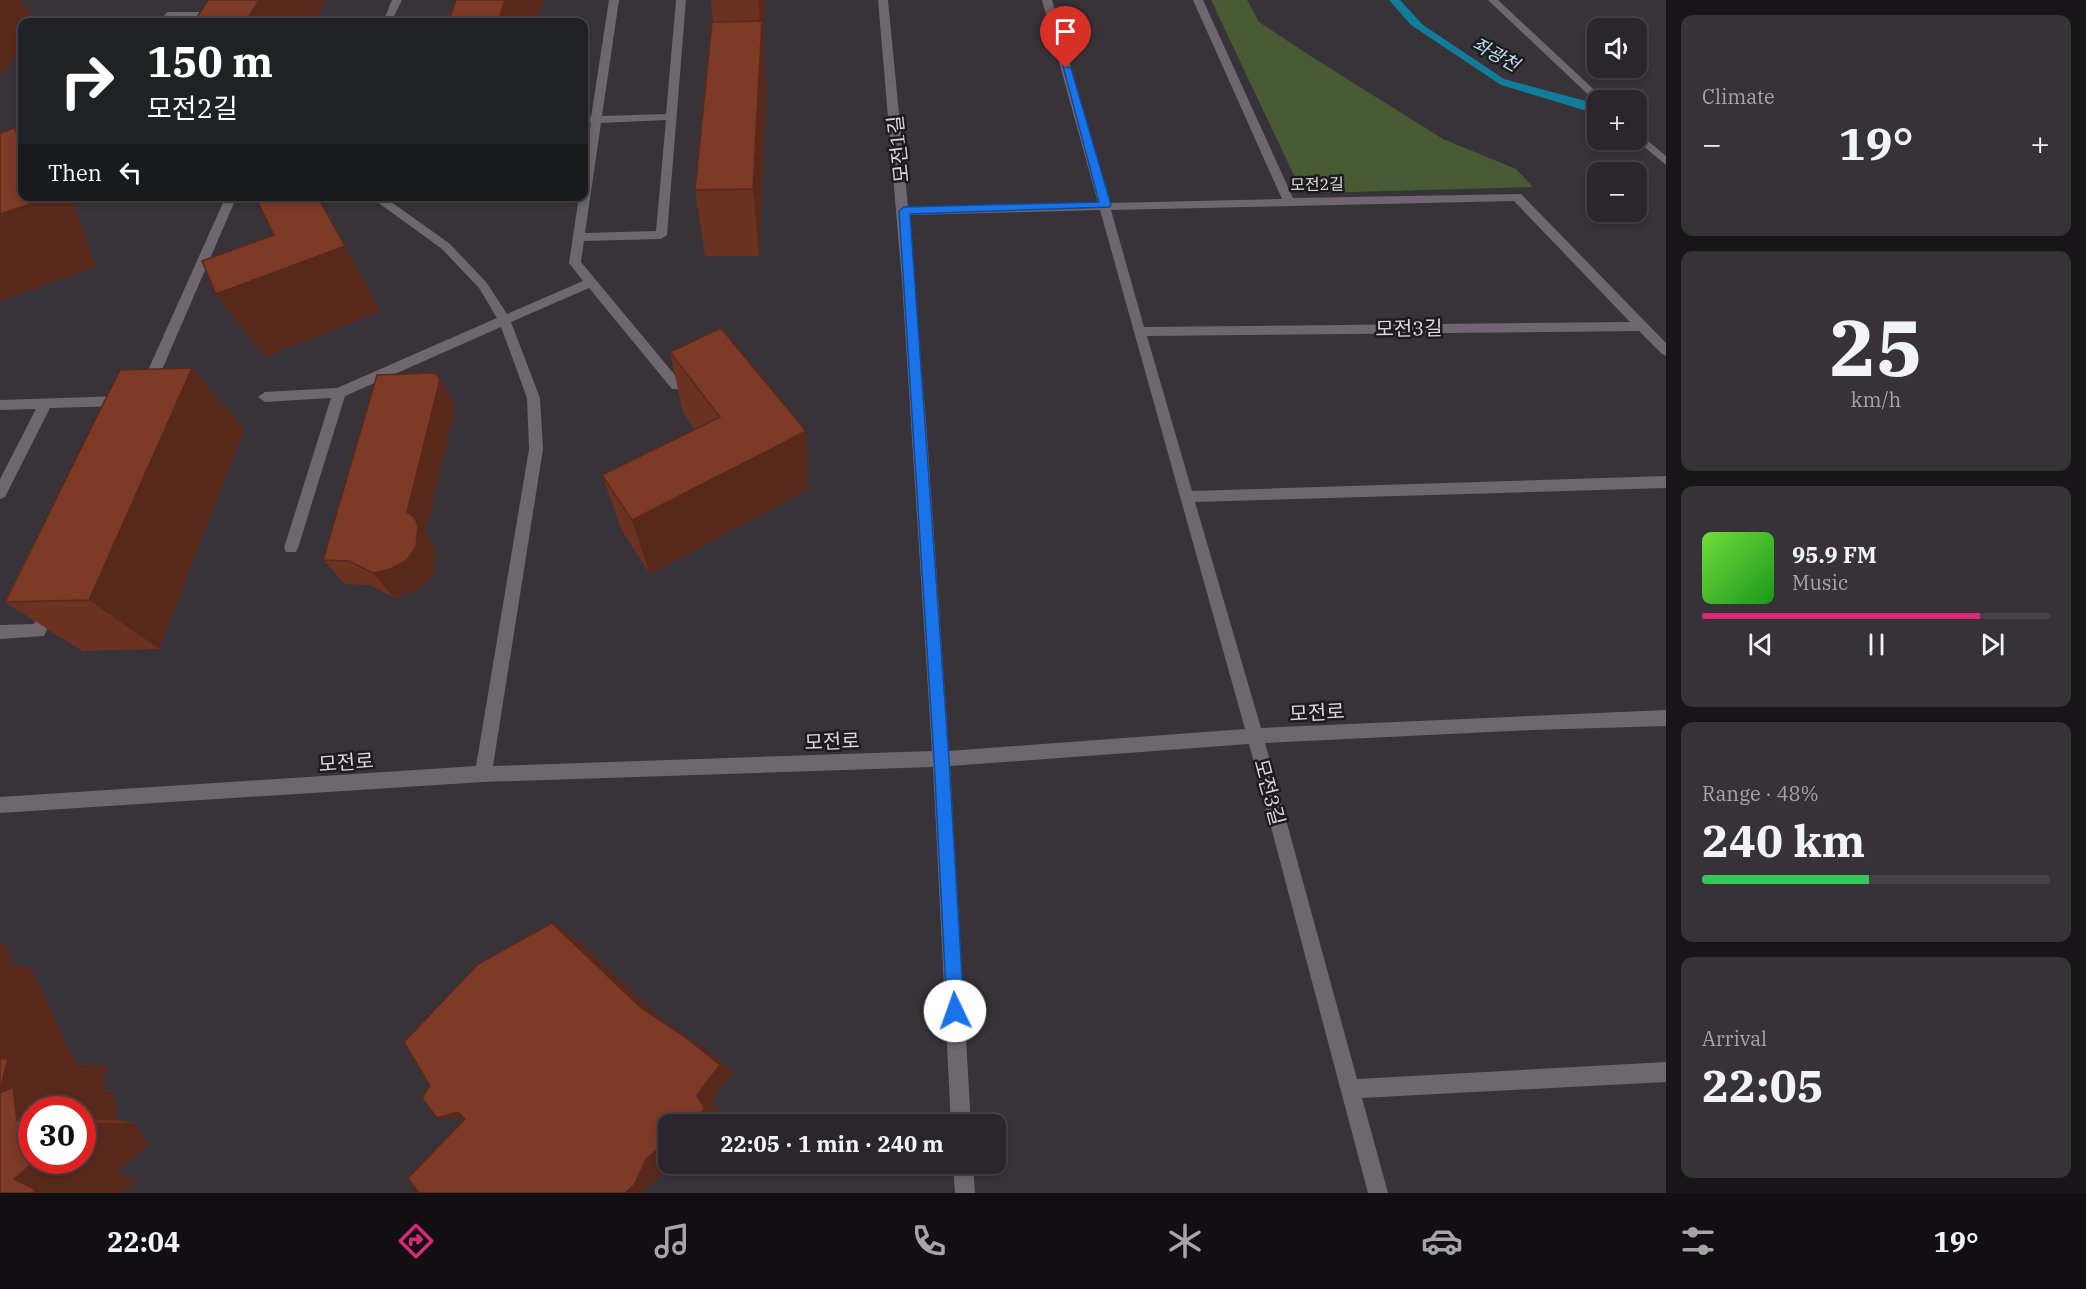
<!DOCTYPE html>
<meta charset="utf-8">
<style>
body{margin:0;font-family:"IBM Plex Serif","Noto Sans KR",serif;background:#363237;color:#f1f3f6;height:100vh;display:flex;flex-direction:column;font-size:22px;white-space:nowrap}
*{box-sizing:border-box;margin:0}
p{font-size:20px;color:#a5a5a9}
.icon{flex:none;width:33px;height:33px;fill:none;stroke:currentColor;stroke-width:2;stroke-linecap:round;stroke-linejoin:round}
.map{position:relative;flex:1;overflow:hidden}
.panel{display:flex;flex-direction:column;gap:15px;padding:15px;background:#171518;width:420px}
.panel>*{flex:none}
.top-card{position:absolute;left:18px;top:18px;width:570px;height:183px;border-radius:12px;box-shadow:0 3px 9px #0003,0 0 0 2px #464347;background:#202124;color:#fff;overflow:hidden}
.buttons{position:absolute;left:1587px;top:18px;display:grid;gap:12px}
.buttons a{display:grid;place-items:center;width:60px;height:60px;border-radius:12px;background:#2a262b;box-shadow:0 3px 9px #0003,0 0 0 2px #464347;font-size:30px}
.speed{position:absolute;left:18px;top:1096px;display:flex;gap:12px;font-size:30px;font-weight:700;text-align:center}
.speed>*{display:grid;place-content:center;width:78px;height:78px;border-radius:50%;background:#2a262b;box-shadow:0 3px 9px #0003,0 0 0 2px #464347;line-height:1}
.speed .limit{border:9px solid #d22;background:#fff;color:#111}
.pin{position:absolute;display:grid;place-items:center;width:51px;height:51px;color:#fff;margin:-62px -26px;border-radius:50% 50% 50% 0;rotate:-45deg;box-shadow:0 0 6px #0007}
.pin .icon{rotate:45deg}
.me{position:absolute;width:66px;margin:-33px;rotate:357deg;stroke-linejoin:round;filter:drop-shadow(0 0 4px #0008)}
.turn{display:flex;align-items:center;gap:21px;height:126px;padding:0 30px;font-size:27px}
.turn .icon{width:78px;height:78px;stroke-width:2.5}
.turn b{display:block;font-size:42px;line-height:51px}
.then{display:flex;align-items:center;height:57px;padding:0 30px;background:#0003;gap:12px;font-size:22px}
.big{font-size:45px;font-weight:700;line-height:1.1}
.panel .card{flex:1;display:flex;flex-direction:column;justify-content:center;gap:9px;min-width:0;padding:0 21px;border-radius:12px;background:#363237}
.panel .dial{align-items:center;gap:0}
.dial b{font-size:78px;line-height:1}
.song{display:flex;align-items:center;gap:18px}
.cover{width:72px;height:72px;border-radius:9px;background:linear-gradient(135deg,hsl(100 70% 55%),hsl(120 70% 35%))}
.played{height:6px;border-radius:3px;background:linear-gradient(90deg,#db2777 80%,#464347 80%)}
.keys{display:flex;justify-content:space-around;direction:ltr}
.heat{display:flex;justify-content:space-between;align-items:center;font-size:33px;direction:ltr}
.charge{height:9px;border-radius:4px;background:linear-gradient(90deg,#34c759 48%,#464347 0)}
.trip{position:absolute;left:658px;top:1114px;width:348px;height:60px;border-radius:12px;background:#2a262b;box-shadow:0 3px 9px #0003,0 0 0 2px #464347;font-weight:700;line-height:60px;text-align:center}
.tab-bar{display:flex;height:96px;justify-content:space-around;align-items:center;background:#110f11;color:#a5a5a9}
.tab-bar .icon{width:42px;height:42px}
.tab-bar .current{color:#db2777}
.tab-bar b{font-size:27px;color:#f1f3f6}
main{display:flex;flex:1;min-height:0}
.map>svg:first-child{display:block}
</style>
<main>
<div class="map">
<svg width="1666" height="1193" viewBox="0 0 1666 1193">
<rect width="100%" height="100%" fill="#383239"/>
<path fill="#495b34" d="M1211,0H1247L1259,22L1312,57L1443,139L1516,169L1533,187L1315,193L1299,186Z"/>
<path fill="#107e9b" d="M1389,0H1400L1423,25L1504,79L1597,104V114L1501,85L1411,25Z"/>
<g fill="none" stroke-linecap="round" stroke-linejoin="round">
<g fill="#6e676f" fill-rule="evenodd">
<path d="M392,0H402L391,22H383Z"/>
<path d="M609,0H619L602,116L666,114L676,0H686L667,235L661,239L584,241L581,262L684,386L682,389H672L589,288L511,322L540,398L543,449L493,766L932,751L902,281L878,0H888L908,207L1098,203L1042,0H1052L1109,203L1282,199L1193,0H1203L1293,198L1521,194L1666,343V356L1662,354L1639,331L1147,336L1192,491L1666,476V488L1195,502L1261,728L1666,710V726L1533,730L1265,743L1357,1079L1666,1062V1082L1362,1098L1388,1193H1368L1249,744L950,766L971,1125H951L933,767L483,782L0,813V797L476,766L529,449L527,398L501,327L345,396L298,548L296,552H286L284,548L331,398L265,402L258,397L265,392L337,388L497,318L479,288L442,249L369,196H383L450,244L487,283L507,314L583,281L569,263L579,196H584V169L591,123H584V117H591ZM666,120L656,231L585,233L601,123ZM1514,201L1630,322L1144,327L1111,210ZM1100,210L1245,729L949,751L926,421L908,215Z"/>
<path d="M1488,0H1498L1605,100L1596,102Z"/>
<path d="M234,12L239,15L234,22H226L228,18H172L169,22H160L166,13L169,12Z"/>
<path d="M1636,131L1666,156V165L1636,140Z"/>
<path d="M226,196H237L155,386L153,389H143L141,386Z"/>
<path d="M123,396L130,401L123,406L50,408L5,497L0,499V479L36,409L0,410V400Z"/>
<path d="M49,601L54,603L57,608L44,636L0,639V625L34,624L44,603Z"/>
<path d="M953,1164H973L975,1193H955Z"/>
</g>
</g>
<g fill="#6c3221" fill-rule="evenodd">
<path d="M711,0H765L763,42L766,89L759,256H705L695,190L713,22Z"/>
<path d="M670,352L808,489L650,574L622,531L602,475L695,430L683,413Z"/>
<path d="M192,368L244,429L159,649L82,651L5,602Z"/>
<path d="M440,379L455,407L425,534L432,543L435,551L434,572L425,584L408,594L393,597L370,585L345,584L323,560Z"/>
<path d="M8,946L10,964L31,968L76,1064L107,1066L102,1090L113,1091L118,1120L135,1123L148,1145L117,1172L137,1181L122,1193H0ZM32,1110H82V1161H32Z"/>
</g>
<g fill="#58291b">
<path d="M0,0H20L36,22H22V47L0,77Z"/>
<path d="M259,0H325L315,22H246Z"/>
<path d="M505,0H544L538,22H498Z"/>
<path d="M758,0H765L763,42L766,89L759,256L753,189L761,38Z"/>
<path d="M15,128L22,137V150Z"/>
<path d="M37,196H71L96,267L0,301V214Z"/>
<path d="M345,246L381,311L264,357L216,294Z"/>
<path d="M192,368L244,429L159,649L89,600Z"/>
<path d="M440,379L455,407L425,534L432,543L435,551L434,572L425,584L408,594L393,597L373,573L407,512Z"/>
<path d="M806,431L808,489L650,574L632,520Z"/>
<path d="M552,923L584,945L663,1021L702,1047L734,1072L713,1098L720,1111L704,1125H686L697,1095L640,1007Z"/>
<path d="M0,944L8,946L10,964L31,968L76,1064L107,1066L102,1090L113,1091L118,1120H82V1110H32V1120H17L0,1093Z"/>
<path d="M458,1112L486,1119L437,1118Z"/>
<path d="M82,1123H135L148,1145L117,1172L137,1181L122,1193H32L14,1179L35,1161H82Z"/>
<path d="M669,1140V1157L659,1177L642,1193H625L647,1158Z"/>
</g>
<g fill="#7d3a26" stroke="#58291b" stroke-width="1.5">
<path d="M208,0H259L246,22H194Z"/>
<path d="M456,0H505L498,22H448Z"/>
<path d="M762,21L753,189L695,190L712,22Z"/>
<path d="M15,128L22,150V196H37L39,201L0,214V133Z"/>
<path d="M255,196H317L345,246L216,294L202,261L274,235Z"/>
<path d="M721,328L806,431L632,520L602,475L720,417L670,352Z"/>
<path d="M192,368L89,600L5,602L120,370Z"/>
<path d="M435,373L440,379L407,512L415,518L418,526L416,547L407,560L388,570L373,573L349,561L323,560L377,375Z"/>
<path d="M552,923L640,1007L684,1036L720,1065L697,1095L705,1109L686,1125H669V1140L647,1158L634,1185L625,1193H419L408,1178L465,1119L458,1112L437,1118L422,1098L430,1086L404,1042L478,964Z"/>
<path d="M0,1059H8L0,1090Z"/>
<path d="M13,1087L17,1120L32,1122V1161H35L14,1179L36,1190L32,1193H0V1093Z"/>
</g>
<path fill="#1a73e8" stroke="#114b97" stroke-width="1.5" d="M1063,66L1071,68L1111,205L1109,207L910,214L949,759L964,1011L961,1017L955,1019L949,1017L947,1011L934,759L899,211L904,207L1099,202Z"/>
<g text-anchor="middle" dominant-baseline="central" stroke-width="5" stroke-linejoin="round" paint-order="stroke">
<g font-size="16" fill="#dbd7dc" stroke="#1e1b1e">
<text transform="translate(1317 184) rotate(-1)">모전2길</text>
</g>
<g font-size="18" font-style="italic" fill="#bae6f7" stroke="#1e1b1e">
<text transform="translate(1496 54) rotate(29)">좌광천</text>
</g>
<g font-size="20" fill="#dbd7dc" stroke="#1e1b1e">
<text transform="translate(898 149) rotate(-96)">모전1길</text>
<text transform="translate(1409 328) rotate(-1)">모전3길</text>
<text transform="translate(1317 712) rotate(-3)">모전로</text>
<text transform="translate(832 741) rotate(-2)">모전로</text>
<text transform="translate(346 762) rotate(-4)">모전로</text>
<text transform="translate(1270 792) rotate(75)">모전3길</text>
</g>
</g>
</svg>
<div class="buttons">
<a><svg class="icon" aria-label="sound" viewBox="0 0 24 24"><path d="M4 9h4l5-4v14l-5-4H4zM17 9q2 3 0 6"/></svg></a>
<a>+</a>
<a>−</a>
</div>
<div class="speed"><div class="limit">30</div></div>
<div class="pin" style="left:1066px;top:68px;background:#d93025"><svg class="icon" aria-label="arrive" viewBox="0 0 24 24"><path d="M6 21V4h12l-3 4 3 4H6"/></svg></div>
<svg class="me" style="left:955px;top:1011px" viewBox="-20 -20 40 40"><circle r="19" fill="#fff"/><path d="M0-13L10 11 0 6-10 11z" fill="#1a73e8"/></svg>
<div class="trip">22:05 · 1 min · 240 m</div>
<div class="top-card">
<div class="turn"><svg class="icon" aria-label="right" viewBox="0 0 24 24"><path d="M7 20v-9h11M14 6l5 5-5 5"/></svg><div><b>150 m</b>모전2길</div></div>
<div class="then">Then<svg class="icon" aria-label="left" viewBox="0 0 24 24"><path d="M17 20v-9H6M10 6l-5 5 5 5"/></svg></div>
</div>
</div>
<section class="panel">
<div class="card"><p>Climate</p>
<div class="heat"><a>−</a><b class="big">19°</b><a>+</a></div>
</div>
<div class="card dial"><b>25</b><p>km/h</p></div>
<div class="card">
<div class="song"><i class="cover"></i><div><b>95.9 FM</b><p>Music</p></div></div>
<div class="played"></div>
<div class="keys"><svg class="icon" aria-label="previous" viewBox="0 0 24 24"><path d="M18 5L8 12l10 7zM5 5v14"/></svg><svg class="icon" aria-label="pause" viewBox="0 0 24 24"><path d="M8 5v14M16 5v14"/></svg><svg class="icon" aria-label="next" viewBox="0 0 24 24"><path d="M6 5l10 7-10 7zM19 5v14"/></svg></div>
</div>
<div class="card"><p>Range · 48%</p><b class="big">240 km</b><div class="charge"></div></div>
<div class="card"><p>Arrival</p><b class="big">22:05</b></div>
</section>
</main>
<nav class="tab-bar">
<b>22:04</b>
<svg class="icon current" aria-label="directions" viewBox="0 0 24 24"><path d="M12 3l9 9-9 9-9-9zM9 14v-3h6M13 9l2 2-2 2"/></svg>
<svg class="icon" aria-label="music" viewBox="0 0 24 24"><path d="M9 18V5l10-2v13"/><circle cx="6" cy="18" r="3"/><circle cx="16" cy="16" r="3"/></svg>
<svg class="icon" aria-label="phone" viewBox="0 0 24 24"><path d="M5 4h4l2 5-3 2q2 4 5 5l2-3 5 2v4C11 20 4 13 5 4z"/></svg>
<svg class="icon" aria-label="climate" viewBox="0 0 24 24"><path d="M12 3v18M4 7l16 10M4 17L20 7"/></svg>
<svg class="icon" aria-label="car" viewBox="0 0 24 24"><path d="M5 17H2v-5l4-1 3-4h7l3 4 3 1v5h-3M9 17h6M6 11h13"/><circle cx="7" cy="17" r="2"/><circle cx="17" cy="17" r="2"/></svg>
<svg class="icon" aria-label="filters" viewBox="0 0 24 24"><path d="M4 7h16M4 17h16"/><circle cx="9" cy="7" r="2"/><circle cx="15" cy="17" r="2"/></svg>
<b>19°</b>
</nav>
